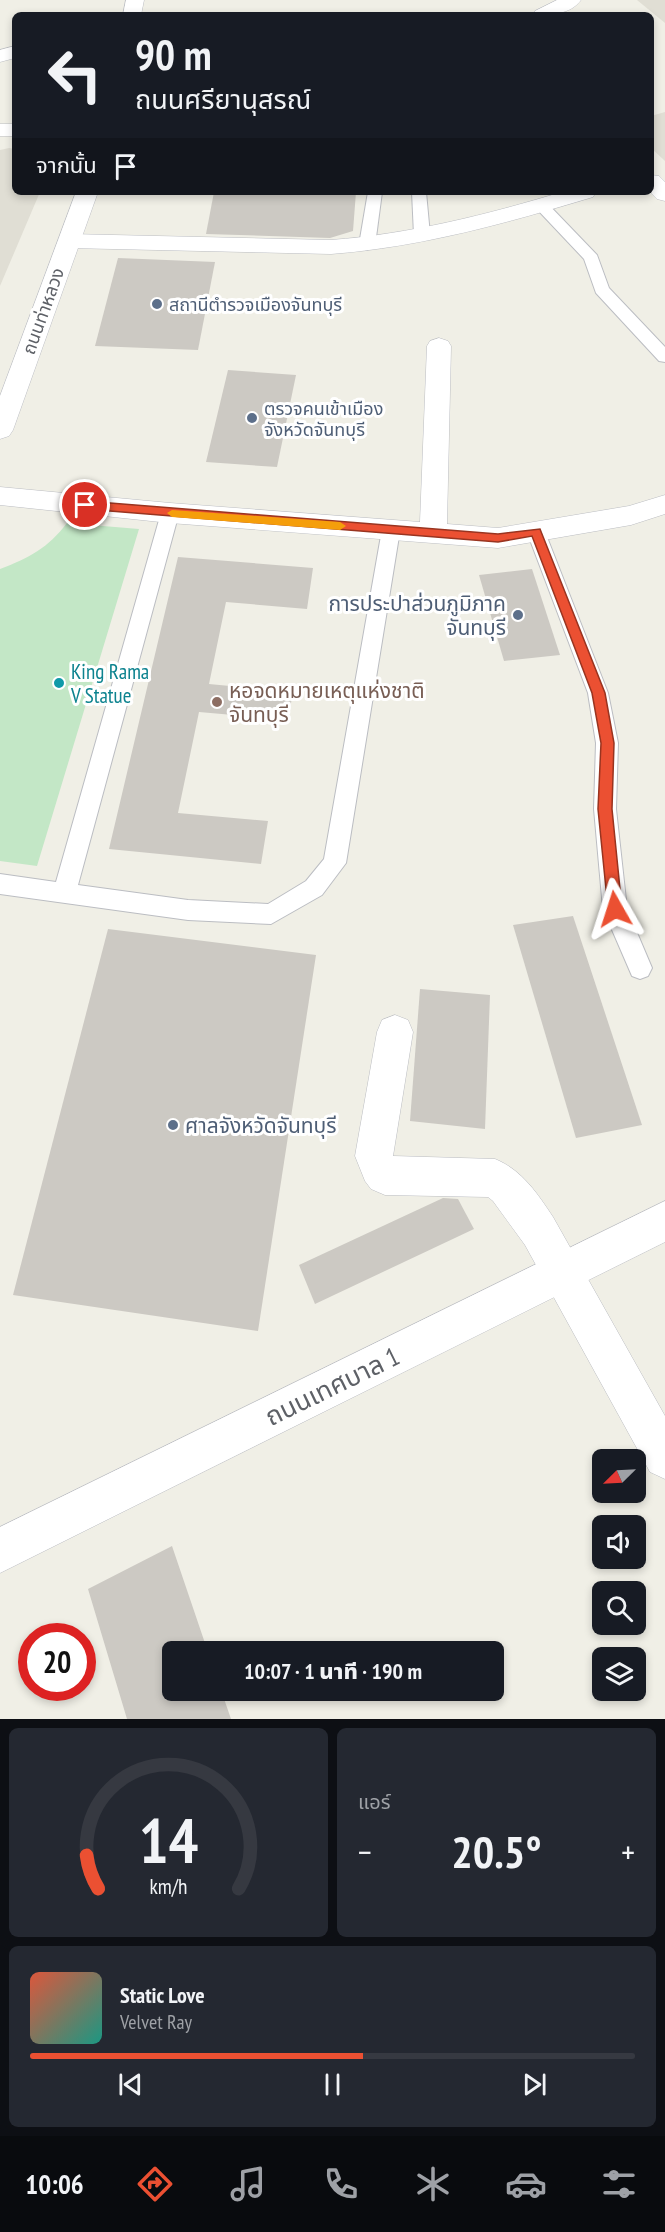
<!DOCTYPE html>
<html lang="th">
<meta charset="utf-8">
<style>
body{margin:0;font-family:"PT Sans Narrow","Noto Sans Thai",sans-serif;background:#242831;color:#f1f3f6;height:100vh;display:flex;flex-direction:column;font-size:22px;white-space:nowrap}
*{box-sizing:border-box;margin:0}
p{font-size:20px;color:#9ea1a6}
.icon{flex:none;width:33px;height:33px;fill:none;stroke:currentColor;stroke-width:2;stroke-linecap:round;stroke-linejoin:round}
.map{position:relative;height:1719px;overflow:hidden}
.drawer{display:flex;flex-direction:column;gap:9px;padding:9px;background:#0d0f14;flex:1}
.drawer>*{flex:none}
.top-card{position:absolute;left:12px;top:12px;width:642px;height:183px;border-radius:9px;box-shadow:0 3px 9px #0003;background:#171b24;color:#f1f3f6;overflow:hidden}
.needle{width:39px;rotate:246deg}
.controls{position:absolute;left:592px;top:1449px;display:grid;gap:12px}
.controls a{display:grid;place-items:center;width:54px;height:54px;border-radius:9px;background:#171b24;box-shadow:0 3px 9px #0003;font-size:30px}
.speed{position:absolute;left:18px;top:1623px;display:flex;gap:12px;font-size:30px;font-weight:700;text-align:center}
.speed>*{display:grid;place-content:center;width:78px;height:78px;border-radius:50%;background:#171b24;box-shadow:0 3px 9px #0003;line-height:1}
.speed .limit{border:9px solid #d22;background:#fff;color:#111}
.pin{position:absolute;display:grid;place-items:center;width:51px;height:51px;color:#fff;margin:-26px;border:3px solid #fff;border-radius:50%;box-shadow:0 2px 6px #0007}
.me{position:absolute;width:66px;margin:-33px;rotate:354deg;stroke-linejoin:round;filter:drop-shadow(0 0 4px #0008)}
.turn{display:flex;align-items:center;gap:21px;height:126px;padding:0 24px;font-size:27px}
.turn .icon{width:78px;height:78px;stroke-width:2.5}
.turn b{display:block;font-size:42px;line-height:51px}
.then{display:flex;align-items:center;height:57px;padding:0 24px;background:#0003;gap:12px;font-size:22px}
.big{font-size:45px;font-weight:800;line-height:1.1}
.drawer .widget{flex:1;display:flex;flex-direction:column;justify-content:center;gap:9px;min-width:0;padding:0 21px;border-radius:9px;background:#242831}
.drawer .dial{align-items:center;gap:0}
.dial svg{height:156px;overflow:visible;fill:none;stroke:#363941;stroke-width:7;stroke-linecap:round;text-anchor:middle}
.dial text{fill:#f1f3f6;stroke:none}
.song{display:flex;align-items:center;gap:18px}
.cover{width:72px;height:72px;border-radius:9px;background:linear-gradient(135deg,hsl(10 70% 55%),hsl(170 70% 35%))}
.played{height:6px;border-radius:3px;background:linear-gradient(90deg,#eb5032 55%,#363941 55%)}
.keys{display:flex;justify-content:space-around;direction:ltr}
.heat{display:flex;justify-content:space-between;align-items:center;font-size:33px;direction:ltr}
.drawer .tiles{flex:1;display:grid;gap:9px;grid-template-columns:1fr 1fr}
.widget:last-child{grid-column:span 2}
.trip{position:absolute;left:162px;top:1641px;width:342px;height:60px;border-radius:9px;background:#171b24;box-shadow:0 3px 9px #0003;font-weight:800;line-height:60px;text-align:center}
.dock{display:flex;height:96px;justify-content:space-around;align-items:center;background:#090b0e;color:#9ea1a6}
.dock .icon{width:42px;height:42px}
.dock .current{color:#eb5032}
.dock b{font-size:27px;color:#f1f3f6}
.map>svg:first-child{display:block}
</style>
<div class="map">
<svg width="665" height="1719" viewBox="0 0 665 1719">
<rect width="100%" height="100%" fill="#f0efe6"/>
<g fill="#e0ded4">
<path d="M637,0H665V23Z"/>
<path d="M665,112V161L651,148V116Z"/>
<path d="M9,148L15,149V192H40L0,286V150Z"/>
</g>
<path fill="#c3e7c6" d="M67,523L139,529L37,866L0,861V569C29,558 48,548 67,523Z"/>
<g fill="#ccc9c3">
<path d="M214,192H356L353,231L330,238L206,234Z"/>
<path d="M118,258L215,262L198,350L95,346Z"/>
<path d="M228,370L296,375L277,467L206,462Z"/>
<path d="M178,557L313,568L307,609L226,602L209,684L293,692L288,720L199,712L178,813L268,821L261,864L109,849Z"/>
<path d="M532,569L560,655L504,661L479,575Z"/>
<path d="M573,916L642,1125L576,1138L513,925Z"/>
<path d="M108,929L316,955L258,1331L13,1295Z"/>
<path d="M420,989L490,995L485,1129L410,1121Z"/>
<path d="M443,1198L458,1199L474,1229L315,1304L299,1265Z"/>
<path d="M172,1546L208,1652H172V1690H221L231,1719H127L88,1589Z"/>
</g>
<g fill="none" stroke-linecap="round" stroke-linejoin="round">
<g stroke="#bbbdc2" stroke-width="2">
<g id="lane">
<path d="M368,192H382L375,245L367,250L359,245Z"/>
<path d="M412,192H426L430,235L427,238L422,240L414,235Z"/>
<path d="M541,200L546,202L597,255L609,288L665,347V362L659,361L596,293L584,259L533,205Z"/>
<path d="M170,506L177,508L179,513L78,885L188,900L268,904L306,881L324,859L382,530L384,525L391,523L398,525L400,530L346,863L322,895L271,924L188,920L0,894V874L56,882L161,513L163,508Z"/>
<path d="M536,525L543,527L545,532L608,693L618,743L616,809L627,909L652,968L648,976L640,979L632,976L603,909L594,809L596,743L588,693L527,532L529,527Z"/>
</g>
</g>
<g stroke="#bbbdc2" stroke-width="1">
<g id="street">
<path d="M15,46V58L0,62V50Z"/>
<rect x="0" y="124" width="15" height="12"/>
<path d="M651,175L659,176L665,182V201L657,199L650,192Z"/>
<path d="M562,192H596L593,197C507,223 421,247 331,254L69,248L61,246L58,241L61,236L69,234L331,240C410,234 486,215 562,192Z"/>
<path d="M439,338L448,341L451,346L447,524L498,528L629,506L665,495V514L631,525L498,548L170,523L0,505V487L170,503L420,522L427,346L430,341Z"/>
<path d="M395,1015L408,1020L413,1032L393,1156L495,1159C522,1170 537,1193 553,1217L665,1416V1479L650,1472L525,1245L493,1201L488,1197L385,1195L371,1189L365,1181L355,1156L377,1032L382,1020Z"/>
</g>
</g>
<g stroke="#bcbec4" stroke-width="1">
<g id="secondary">
<path d="M126,0H144L141,15H123Z"/>
<path d="M557,0H581C570,15 550,15 533,15L535,11Z"/>
<path d="M76,192H98L13,430L9,436L0,439V396Z"/>
<path d="M665,1201V1242L0,1573V1527Z"/>
</g>
</g>
<use href="#lane" fill="#fff" fill-rule="evenodd"/>
<use href="#street" fill="#fff" fill-rule="evenodd"/>
<use href="#secondary" fill="#fff" fill-rule="evenodd"/>
</g>
<path fill="#eb5032" stroke="#993420" stroke-width="1.5" d="M85,501L498,534L540,529L605,693L614,743L612,809L622,909L619,914L615,916L610,914L608,909L598,809L601,743L592,693L532,536L498,542L85,509L79,505Z"/>
<path fill="#f59e0b" d="M172,510L340,522L346,526L340,530L172,517L167,513Z"/>
<g fill="#5c6f8a" stroke="#fff" stroke-width="2">
<circle cx="157" cy="304" r="6"/>
<circle cx="252" cy="418" r="6"/>
<circle cx="518" cy="615" r="6"/>
<circle cx="173" cy="1125" r="6"/>
</g>
<circle fill="#0f9aa8" stroke="#fff" stroke-width="2" cx="59" cy="683" r="6"/>
<circle fill="#8d6e63" stroke="#fff" stroke-width="2" cx="217" cy="702" r="6"/>
<g text-anchor="middle" dominant-baseline="central" stroke-width="6" stroke-linejoin="round" paint-order="stroke">
<g font-size="18" fill="#4e5e75" stroke="#fff" text-anchor="start">
<text x="169" y="304">สถานีตำรวจเมืองจันทบุรี</text>
<text x="264" y="408">ตรวจคนเข้าเมือง<tspan x="264" dy="21">จังหวัดจันทบุรี</tspan></text>
</g>
<g font-size="18" fill="#5e6167" stroke="#fff">
<text transform="translate(43 311) rotate(-70)">ถนนท่าหลวง</text>
</g>
<g font-size="21" fill="#4e5e75" stroke="#fff" text-anchor="end">
<text x="506" y="603">การประปาส่วนภูมิภาค<tspan x="506" dy="24">จันทบุรี</tspan></text>
<text x="185" y="1125" text-anchor="start">ศาลจังหวัดจันทบุรี</text>
</g>
<g font-size="21" fill="#0d838f" stroke="#fff" text-anchor="start">
<text x="71" y="671">King Rama<tspan x="71" dy="24">V Statue</tspan></text>
</g>
<g font-size="21" fill="#785e54" stroke="#fff" text-anchor="start">
<text x="229" y="690">หอจดหมายเหตุแห่งชาติ<tspan x="229" dy="24">จันทบุรี</tspan></text>
</g>
<g font-size="26" fill="#5e6167" stroke="#fff">
<text transform="translate(332 1386) rotate(-26)">ถนนเทศบาล 1</text>
</g>
</g>
</svg>
<div class="controls">
<a><svg class="needle" viewBox="-14 -14 28 28"><path d="M0-13l5 13h-10z" fill="#e53935"/><path d="M0 13l5-13h-10z" fill="#9ea1a6"/></svg></a>
<a><svg class="icon" aria-label="sound" viewBox="0 0 24 24"><path d="M4 9h4l5-4v14l-5-4H4zM17 9q2 3 0 6"/></svg></a>
<a><svg class="icon" aria-label="search" viewBox="0 0 24 24"><circle cx="10" cy="10" r="6"/><path d="M15 15l6 6"/></svg></a>
<a><svg class="icon" aria-label="layers" viewBox="0 0 24 24"><path d="M12 4l9 5-9 5-9-5zM3 14l9 5 9-5"/></svg></a>
</div>
<div class="speed"><div class="limit">20</div></div>
<div class="pin" style="left:85px;top:505px;background:#d93025"><svg class="icon" aria-label="arrive" viewBox="0 0 24 24"><path d="M6 21V4h12l-3 4 3 4H6"/></svg></div>
<svg class="me" style="left:615px;top:909px" viewBox="-20 -20 40 40"><path d="M0-17L14 15 0 8-14 15z" fill="#eb5032" stroke="#fff" stroke-width="4"/></svg>
<div class="trip">10:07 · 1 นาที · 190 m</div>
<div class="top-card">
<div class="turn"><svg class="icon" aria-label="left" viewBox="0 0 24 24"><path d="M17 20v-9H6M10 6l-5 5 5 5"/></svg><div><b>90 m</b>ถนนศรียานุสรณ์</div></div>
<div class="then">จากนั้น<svg class="icon" aria-label="arrive" viewBox="0 0 24 24"><path d="M6 21V4h12l-3 4 3 4H6"/></svg></div>
</div>
</div>
<section class="drawer">
<div class="tiles">
<div class="widget dial"><svg viewBox="0 0 100 80">
<path d="M14 69A42 42 0 1 1 86 69"/>
<path d="M14 69A42 42 0 0 1 8 52" stroke="#eb5032"/>
<text x="50" y="56" font-size="32" font-weight="700">14</text>
<text x="50" y="72" font-size="11">km/h</text>
</svg></div>
<div class="widget"><p>แอร์</p>
<div class="heat"><a>−</a><b class="big">20.5°</b><a>+</a></div>
</div>
<div class="widget">
<div class="song"><i class="cover"></i><div><b>Static Love</b><p>Velvet Ray</p></div></div>
<div class="played"></div>
<div class="keys"><svg class="icon" aria-label="previous" viewBox="0 0 24 24"><path d="M18 5L8 12l10 7zM5 5v14"/></svg><svg class="icon" aria-label="pause" viewBox="0 0 24 24"><path d="M8 5v14M16 5v14"/></svg><svg class="icon" aria-label="next" viewBox="0 0 24 24"><path d="M6 5l10 7-10 7zM19 5v14"/></svg></div>
</div>
</div>
</section>
<nav class="dock">
<b>10:06</b>
<svg class="icon current" aria-label="directions" viewBox="0 0 24 24"><path d="M12 3l9 9-9 9-9-9zM9 14v-3h6M13 9l2 2-2 2"/></svg>
<svg class="icon" aria-label="music" viewBox="0 0 24 24"><path d="M9 18V5l10-2v13"/><circle cx="6" cy="18" r="3"/><circle cx="16" cy="16" r="3"/></svg>
<svg class="icon" aria-label="phone" viewBox="0 0 24 24"><path d="M5 4h4l2 5-3 2q2 4 5 5l2-3 5 2v4C11 20 4 13 5 4z"/></svg>
<svg class="icon" aria-label="climate" viewBox="0 0 24 24"><path d="M12 3v18M4 7l16 10M4 17L20 7"/></svg>
<svg class="icon" aria-label="car" viewBox="0 0 24 24"><path d="M5 17H2v-5l4-1 3-4h7l3 4 3 1v5h-3M9 17h6M6 11h13"/><circle cx="7" cy="17" r="2"/><circle cx="17" cy="17" r="2"/></svg>
<svg class="icon" aria-label="filters" viewBox="0 0 24 24"><path d="M4 7h16M4 17h16"/><circle cx="9" cy="7" r="2"/><circle cx="15" cy="17" r="2"/></svg>
</nav>
